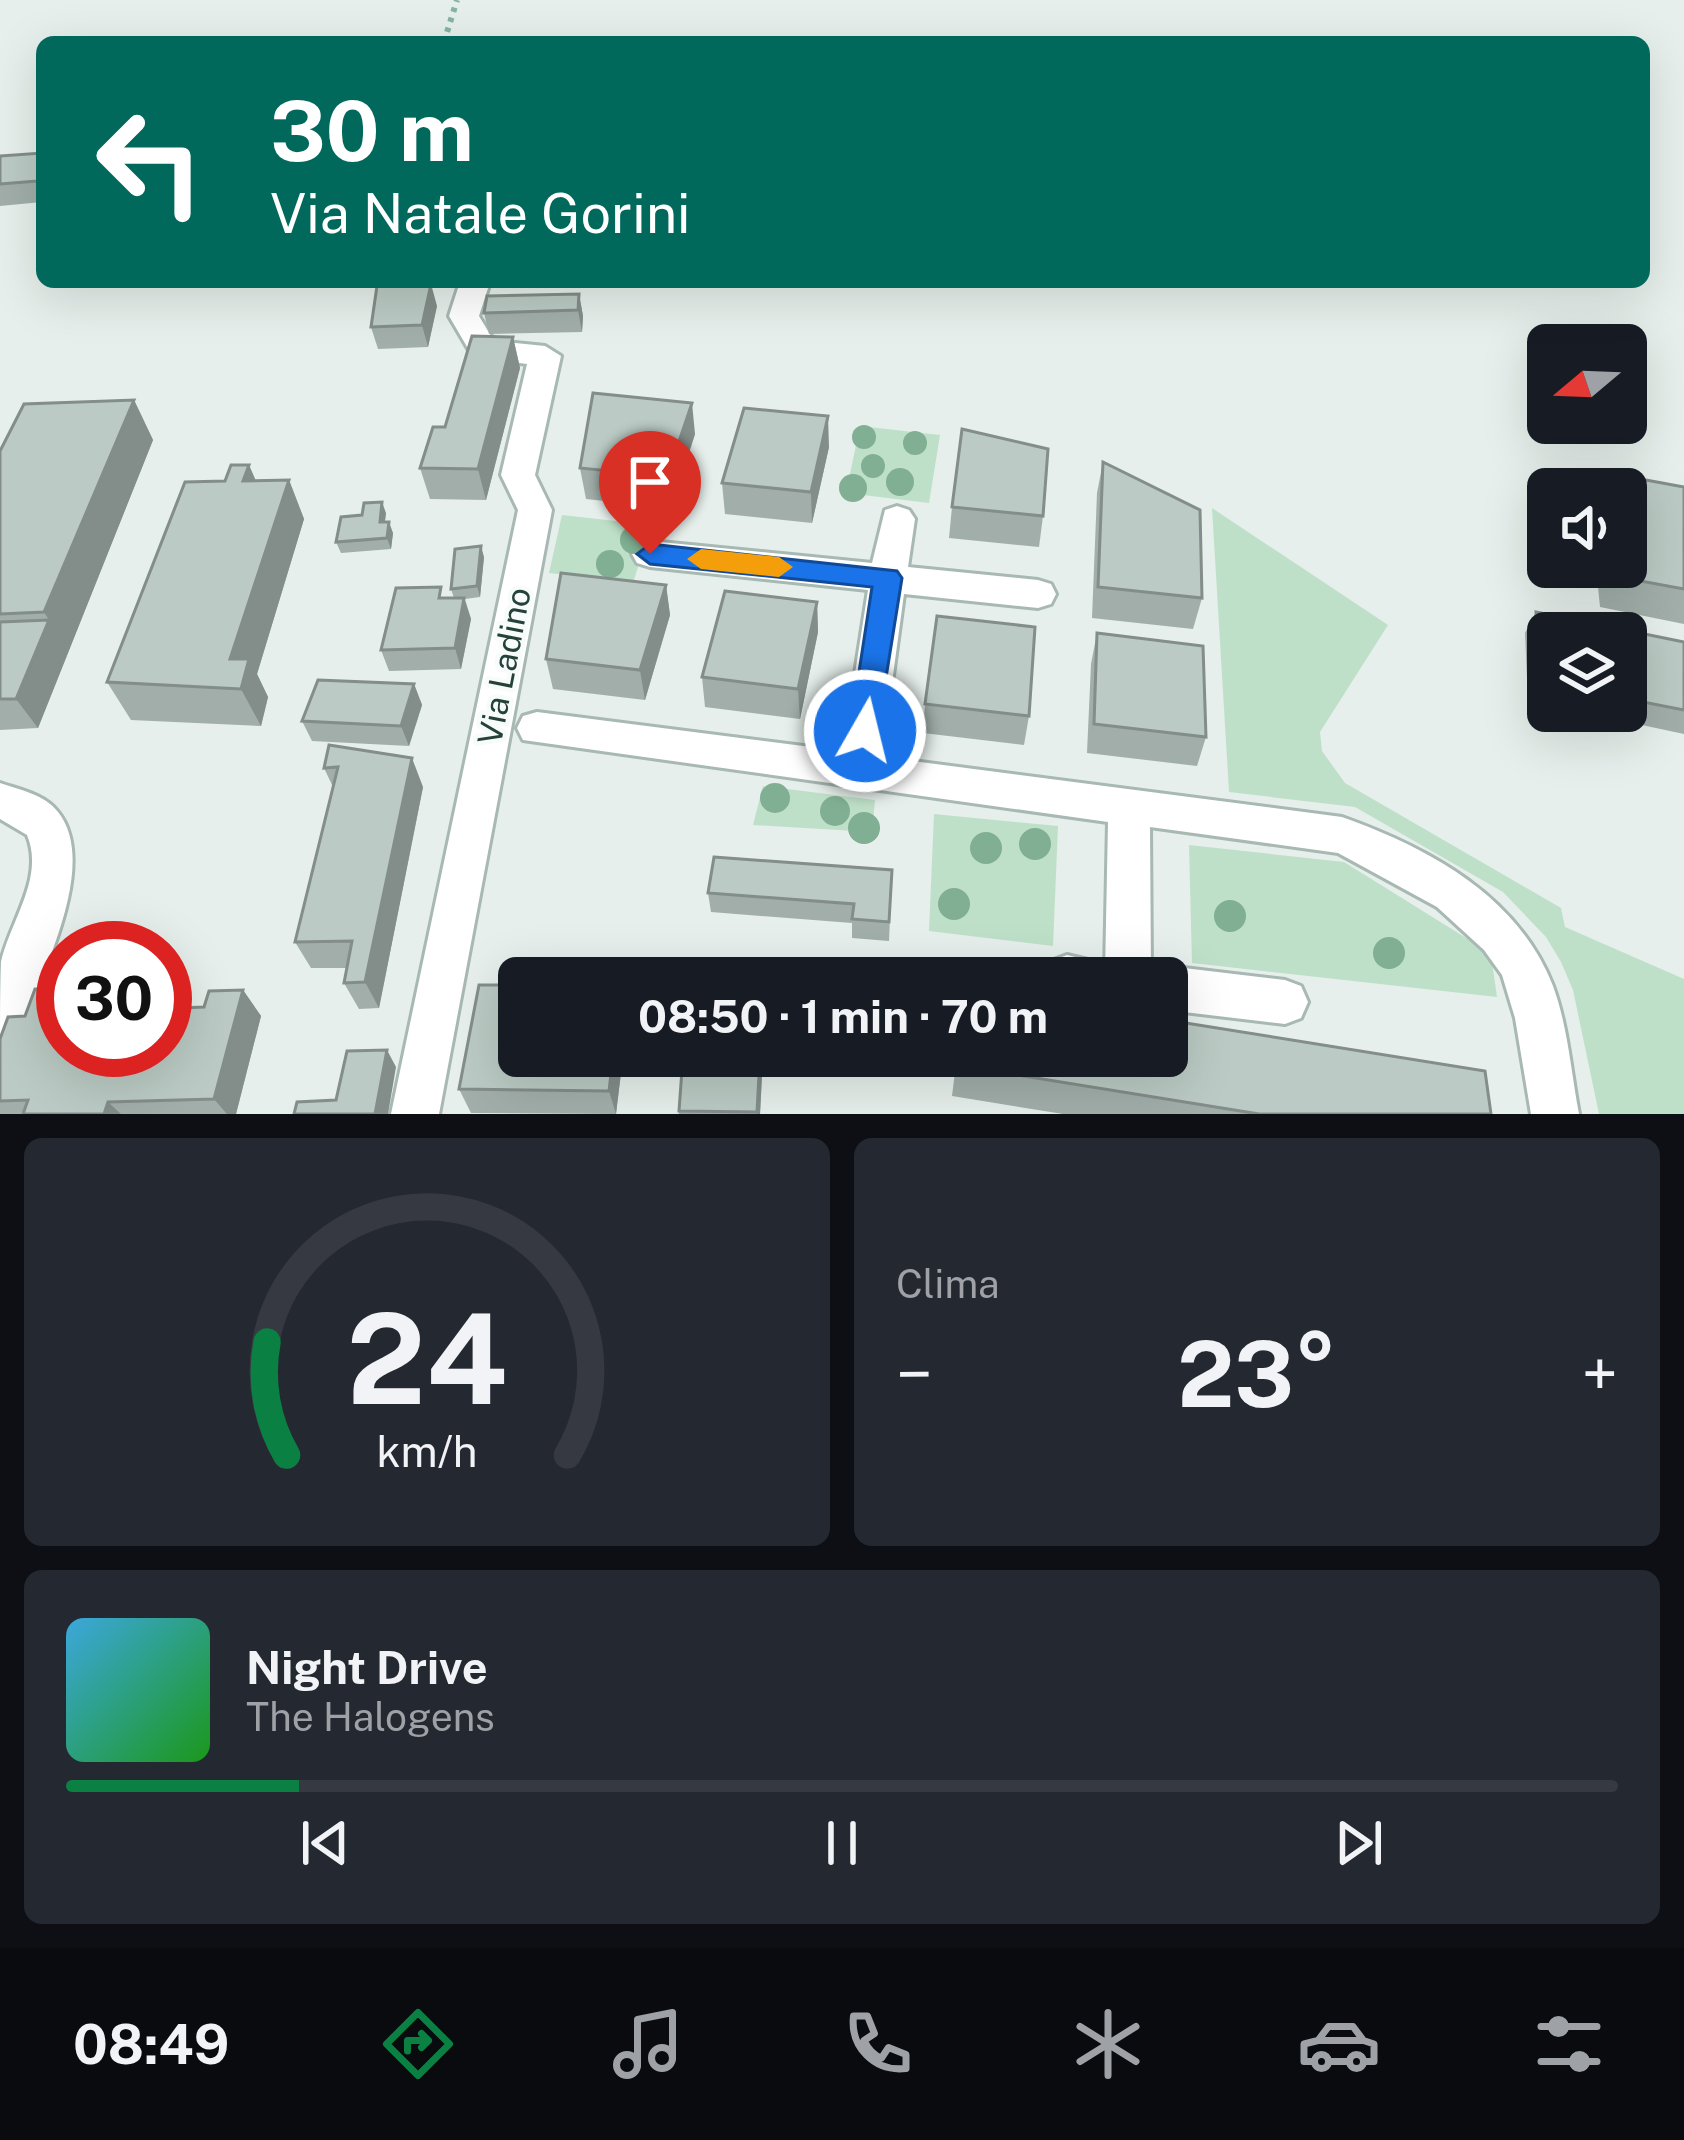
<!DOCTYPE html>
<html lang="it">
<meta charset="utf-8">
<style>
body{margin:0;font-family:"Public Sans",sans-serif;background:#242831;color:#f1f3f6;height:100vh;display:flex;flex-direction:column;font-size:45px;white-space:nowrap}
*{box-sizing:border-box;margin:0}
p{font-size:39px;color:#9ea1a6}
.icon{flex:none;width:66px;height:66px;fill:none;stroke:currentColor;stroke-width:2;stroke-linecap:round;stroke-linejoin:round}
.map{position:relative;height:1114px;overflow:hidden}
.panel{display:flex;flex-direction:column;gap:24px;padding:24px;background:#0d0f14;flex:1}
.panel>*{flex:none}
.guide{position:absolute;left:36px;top:36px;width:1614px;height:252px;border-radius:18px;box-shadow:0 12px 48px #0002;background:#00695c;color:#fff;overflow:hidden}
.needle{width:78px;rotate:251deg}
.fabs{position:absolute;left:1527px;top:324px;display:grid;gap:24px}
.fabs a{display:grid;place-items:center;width:120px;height:120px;border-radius:18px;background:#171b24;box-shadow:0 12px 48px #0002;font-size:60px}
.speed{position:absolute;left:36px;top:921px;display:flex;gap:24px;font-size:60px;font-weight:700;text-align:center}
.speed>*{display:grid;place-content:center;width:156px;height:156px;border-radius:50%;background:#171b24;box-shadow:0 12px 48px #0002;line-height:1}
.speed .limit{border:18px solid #d22;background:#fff;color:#111}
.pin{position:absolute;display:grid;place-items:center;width:102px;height:102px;color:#fff;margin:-123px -51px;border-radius:50% 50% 50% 0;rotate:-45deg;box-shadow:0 0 12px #0007}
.pin .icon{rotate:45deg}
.me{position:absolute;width:132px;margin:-66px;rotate:8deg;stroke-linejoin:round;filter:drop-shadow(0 0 9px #0008)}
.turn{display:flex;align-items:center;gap:42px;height:252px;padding:0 36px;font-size:54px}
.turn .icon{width:156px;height:156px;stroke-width:2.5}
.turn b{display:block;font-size:84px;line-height:102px}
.big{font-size:90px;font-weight:700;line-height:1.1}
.panel .widget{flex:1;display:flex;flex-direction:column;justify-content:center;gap:18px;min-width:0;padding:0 42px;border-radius:18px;background:#242831}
.panel .dial{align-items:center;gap:0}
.dial svg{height:312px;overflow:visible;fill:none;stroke:#363941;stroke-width:7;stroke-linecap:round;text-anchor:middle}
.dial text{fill:#f1f3f6;stroke:none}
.song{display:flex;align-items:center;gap:36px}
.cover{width:144px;height:144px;border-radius:18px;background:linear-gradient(135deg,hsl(200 70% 55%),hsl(120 70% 35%))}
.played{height:12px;border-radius:6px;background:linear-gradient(90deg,#0b8043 15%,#363941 15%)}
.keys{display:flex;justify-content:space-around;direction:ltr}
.heat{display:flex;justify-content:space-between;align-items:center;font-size:66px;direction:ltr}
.panel .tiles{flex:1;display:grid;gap:24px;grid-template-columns:1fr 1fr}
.widget:last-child{grid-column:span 2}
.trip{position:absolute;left:498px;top:957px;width:690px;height:120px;border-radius:18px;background:#171b24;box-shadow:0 12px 48px #0002;font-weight:700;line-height:120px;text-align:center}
.dock{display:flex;height:192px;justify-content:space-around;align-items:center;background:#090b0e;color:#9ea1a6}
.dock .icon{width:84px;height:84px}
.dock .selected{color:#0b8043}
.dock b{font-size:54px;color:#f1f3f6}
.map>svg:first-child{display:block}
</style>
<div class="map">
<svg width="1684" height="1114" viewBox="0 0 1684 1114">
<rect width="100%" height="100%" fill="#e6efeb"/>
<g fill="#bfe0c8">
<path d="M860,426L940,435L929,503L846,493Z"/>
<path d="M1212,508L1388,625L1320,732L1322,751L1345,783L1561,908L1565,927L1684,979V1114H1599L1573,990L1561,962L1546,937L1503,892L1355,807L1229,792Z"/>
<path d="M562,515L651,525L633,583L549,573Z"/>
<path d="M763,786L875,800L872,832L753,825Z"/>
<path d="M934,814L1058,826L1053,946L929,931Z"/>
<path d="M1189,845L1344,862L1471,941L1492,962L1497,997L1192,963Z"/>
</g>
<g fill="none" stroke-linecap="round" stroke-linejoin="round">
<g stroke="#a8b8b2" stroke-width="6">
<g id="street">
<path d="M460,282H490L479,316L494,341L545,346L561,356L535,475L552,510L439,1114H391L518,510L501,475L527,364L473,357L449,316Z"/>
<path d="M897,506L909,510L915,519L908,567L1038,580L1051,584L1056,594L1051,604L1038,608L904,594L882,757L1342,817C1429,848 1518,896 1553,986C1568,1027 1571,1072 1579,1114H1531L1515,1018L1502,975L1484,950L1437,907L1338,853L1150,827L1151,973L1167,966L1285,980L1301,986L1308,1002L1301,1018L1285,1024L1167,1010V978L1044,976L1051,961L1067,955L1101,963L1105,972L1108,822L523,740L517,728L523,716L537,712L843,751L868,590L650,567L637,563L632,554L637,545L650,541L872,563L885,510Z"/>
<path d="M0,783C20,790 44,794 58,812C99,863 43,971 23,1025L16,1041L0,1047C0,1021 0,988 1,962C10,921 45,878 27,835L0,819Z"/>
</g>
</g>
<path stroke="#86b3a5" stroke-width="6" stroke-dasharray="4.5 6" stroke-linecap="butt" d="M444,42L457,0"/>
<use href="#street" fill="#fff" fill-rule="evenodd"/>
</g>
<g fill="#80af93">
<circle cx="864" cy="437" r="12"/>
<circle cx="915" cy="443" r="12"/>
<circle cx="873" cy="466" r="12"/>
<circle cx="900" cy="482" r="14"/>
<circle cx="853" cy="488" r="14"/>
<circle cx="634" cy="540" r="14"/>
<circle cx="610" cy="564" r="14"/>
<circle cx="775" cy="798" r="15"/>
<circle cx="835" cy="811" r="15"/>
<circle cx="864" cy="828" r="16"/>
<circle cx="1035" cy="844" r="16"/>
<circle cx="986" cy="848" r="16"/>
<circle cx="954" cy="904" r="16"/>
<circle cx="1230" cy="916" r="16"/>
<circle cx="1389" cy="953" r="16"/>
</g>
<g fill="#a1aea9">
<path d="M42,153V202L0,206V156Z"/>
<path d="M579,294L583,316L582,332L489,334L484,313Z"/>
<path d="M437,306L428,347L378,349L371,327Z"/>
<path d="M513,337L520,368L486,500L430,499L420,468L445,427Z"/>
<path d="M134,400L153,440L38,728L0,730V451Z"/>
<path d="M695,434L671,508L586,499L580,468Z"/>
<path d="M829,447L812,523L725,514L722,483Z"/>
<path d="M1103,462L1202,598L1193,629L1092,618L1097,493Z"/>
<path d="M249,465L255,480H289L304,519L257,674L268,697L261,726L131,720L107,682L225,481Z"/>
<path d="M1608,473L1684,487V624L1600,607L1596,567H1626V489H1599Z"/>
<path d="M952,507L1043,516L1039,547L949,538Z"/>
<path d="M386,513L385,522L393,533L391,549L341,553L336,542Z"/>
<path d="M484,557L480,597L465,599L471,619L461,669L389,671L381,650L445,598H454L451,589Z"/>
<path d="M666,585L670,615L645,700L553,689L546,659Z"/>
<path d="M817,602L818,632L800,719L705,707L702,677Z"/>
<path d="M1536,612L1548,633V706L1528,701L1525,633Z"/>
<path d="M1630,631L1684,642V734L1623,721L1622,711H1626V638Z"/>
<path d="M1097,633L1206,737L1197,766L1087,753L1091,664Z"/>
<path d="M414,684L422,705L409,746L312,741L302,721Z"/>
<path d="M925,704L1029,716L1024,745L923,733Z"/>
<path d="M1574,711H1611L1607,718Z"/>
<path d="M329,745L423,787L379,1008L359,1009L344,983L347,968H311L295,942L333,787L324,768Z"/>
<path d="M892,870L889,941L852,938V923L711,912L708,893Z"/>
<path d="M59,989L63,993V1050L171,1032L204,1007L243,990L261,1016L236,1114H0V1039Z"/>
<path d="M519,1056H623L616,1114L471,1113L459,1089Z"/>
<path d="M683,1056H763L760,1114H679Z"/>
<path d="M957,1056L1491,1114H1063L952,1096Z"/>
</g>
<g fill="#838d89">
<path d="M431,284L437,306L428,347L422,325Z"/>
<path d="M579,294L583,316L582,332L578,310Z"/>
<path d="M513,337L520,368L486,500L478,469Z"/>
<path d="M134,400L153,440L38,728L16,699L49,620L44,612Z"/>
<path d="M692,403L695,434L671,508L667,477Z"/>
<path d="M828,416L829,447L812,523L811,492Z"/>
<path d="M249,465L266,504L243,481Z"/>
<path d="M289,480L304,519L257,674L268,697L261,726L241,689L230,659Z"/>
<path d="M382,502L386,513L383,533L380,522Z"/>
<path d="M389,522L393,533L391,549L387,538Z"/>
<path d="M481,546L484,557L480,597L477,586Z"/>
<path d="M666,585L670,615L645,700L640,670Z"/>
<path d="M464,598L471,619L461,669L455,648Z"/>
<path d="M817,602L818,632L800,719L798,689Z"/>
<path d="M414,684L422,705L409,746L401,726Z"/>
<path d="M412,758L423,787L379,1008L365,982Z"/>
<path d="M59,989L63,993V1015L53,1004Z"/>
<path d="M243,990L261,1016L236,1114H227L214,1099Z"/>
<path d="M387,1050L396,1067L388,1114H375Z"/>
<path d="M613,1056H623L616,1114L609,1091Z"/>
<path d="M760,1056H763L760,1114H758Z"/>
<path d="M108,1102L121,1114H104Z"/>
</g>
<g fill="#bbcac4" stroke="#838d89" stroke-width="3">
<path d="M42,153V168L37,181L0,184V156Z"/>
<path d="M431,284L422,325L371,327L377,286Z"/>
<path d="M579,294L578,310L484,313L487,296Z"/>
<path d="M472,336L513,337L478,469L420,468L433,427H445Z"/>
<path d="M593,393L692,403L667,477L580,468Z"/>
<path d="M134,400L44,612L0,614V451L24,404Z"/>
<path d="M744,408L828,416L811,492L722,483Z"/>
<path d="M962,429L1048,449L1043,516L952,507Z"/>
<path d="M1103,462L1200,510L1202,598L1098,587Z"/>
<path d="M231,465H249L243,481L289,480L230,659H249L241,689L107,682L185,482L225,481Z"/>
<path d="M1608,473L1684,487V589L1619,577L1618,567H1626V489H1609Z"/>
<path d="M382,502L380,522H389L387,538L336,542L341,517L362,515L364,503Z"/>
<path d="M481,546L477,586L451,589L455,549Z"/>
<path d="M561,573L666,585L640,670L546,659Z"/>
<path d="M441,587L439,598H464L455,648L381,650L396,588Z"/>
<path d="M725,591L817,602L798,689L702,677Z"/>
<path d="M1536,612L1613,628L1614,633H1548V682L1540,681Z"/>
<path d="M937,616L1035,627L1029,716L925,704Z"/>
<path d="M49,620L16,699H0V622Z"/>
<path d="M1630,631L1684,642V710L1638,701Z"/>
<path d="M1097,633L1203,646L1206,737L1094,724Z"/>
<path d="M318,680L414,684L401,726L302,721Z"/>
<path d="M329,745L412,758L365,982L344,983L352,941L295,942L338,767L324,768Z"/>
<path d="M714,857L892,870L889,922L852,919L854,904L708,893Z"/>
<path d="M479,985H519V1056H613L609,1091L459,1089Z"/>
<path d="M35,989H59L53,1004H63V1050H165V1032H171L179,1008L204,1007L209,991L243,990L214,1099L108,1102L104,1114H23L28,1100L0,1101V1039L8,1017L25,1016Z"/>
<path d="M1167,1020L1485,1071L1491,1114H1259L956,1065L957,1056H1167Z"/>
<path d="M387,1050L375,1114H294L297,1102L336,1100L347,1051Z"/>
<path d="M683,1056H760L757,1112L679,1111Z"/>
</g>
<path fill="#1a73e8" stroke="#114b97" stroke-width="3" d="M650,544L897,571L902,578L876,740L865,744L854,740L850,731L872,587L650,564L637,554Z"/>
<path fill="#f59e0b" d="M701,549L779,557L793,567L779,577L701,569L687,559Z"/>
<g text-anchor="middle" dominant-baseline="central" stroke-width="9" stroke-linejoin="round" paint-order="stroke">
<g font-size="33" fill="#24423a" stroke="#f7fbf9">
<text transform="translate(504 666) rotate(-79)">Via Ladino</text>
</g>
</g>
</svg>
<div class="fabs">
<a><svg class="needle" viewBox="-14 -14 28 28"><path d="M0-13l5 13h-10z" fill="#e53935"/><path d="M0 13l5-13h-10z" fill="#9ea1a6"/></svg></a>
<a><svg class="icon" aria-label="sound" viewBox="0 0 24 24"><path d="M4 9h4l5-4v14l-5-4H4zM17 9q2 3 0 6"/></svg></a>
<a><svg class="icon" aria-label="layers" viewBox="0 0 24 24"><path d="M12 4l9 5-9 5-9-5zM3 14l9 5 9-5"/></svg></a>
</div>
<div class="speed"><div class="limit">30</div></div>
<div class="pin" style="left:650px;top:554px;background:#d93025"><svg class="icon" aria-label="arrive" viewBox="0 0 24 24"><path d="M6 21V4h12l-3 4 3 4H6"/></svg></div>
<svg class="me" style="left:865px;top:731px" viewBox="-20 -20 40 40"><circle r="17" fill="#1a73e8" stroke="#fff" stroke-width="3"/><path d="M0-11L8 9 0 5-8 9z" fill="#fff"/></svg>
<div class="trip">08:50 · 1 min · 70 m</div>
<div class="guide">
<div class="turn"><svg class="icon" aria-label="left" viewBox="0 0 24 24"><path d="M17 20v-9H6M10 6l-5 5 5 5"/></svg><div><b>30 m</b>Via Natale Gorini</div></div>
</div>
</div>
<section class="panel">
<div class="tiles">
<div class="widget dial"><svg viewBox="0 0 100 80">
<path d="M14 69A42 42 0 1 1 86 69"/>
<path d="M14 69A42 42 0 0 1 9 40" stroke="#0b8043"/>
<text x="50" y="56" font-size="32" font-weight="700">24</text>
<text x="50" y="72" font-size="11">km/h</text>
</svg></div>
<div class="widget"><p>Clima</p>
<div class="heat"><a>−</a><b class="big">23°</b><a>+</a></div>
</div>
<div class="widget">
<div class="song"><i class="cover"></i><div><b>Night Drive</b><p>The Halogens</p></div></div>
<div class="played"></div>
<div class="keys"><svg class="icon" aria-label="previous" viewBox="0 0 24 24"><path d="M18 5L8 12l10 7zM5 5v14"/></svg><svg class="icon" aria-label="pause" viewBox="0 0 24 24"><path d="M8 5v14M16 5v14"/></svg><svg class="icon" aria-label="next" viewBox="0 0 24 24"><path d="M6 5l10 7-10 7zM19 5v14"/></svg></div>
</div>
</div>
</section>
<nav class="dock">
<b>08:49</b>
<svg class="icon selected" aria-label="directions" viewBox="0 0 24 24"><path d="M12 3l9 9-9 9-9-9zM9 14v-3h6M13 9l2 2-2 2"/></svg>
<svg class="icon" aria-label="music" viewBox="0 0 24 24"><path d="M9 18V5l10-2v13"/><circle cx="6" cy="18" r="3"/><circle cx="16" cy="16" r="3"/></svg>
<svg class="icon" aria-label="phone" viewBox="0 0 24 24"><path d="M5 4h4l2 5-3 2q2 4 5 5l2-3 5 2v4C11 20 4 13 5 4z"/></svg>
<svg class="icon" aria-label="climate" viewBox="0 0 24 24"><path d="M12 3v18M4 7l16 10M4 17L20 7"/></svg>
<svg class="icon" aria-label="car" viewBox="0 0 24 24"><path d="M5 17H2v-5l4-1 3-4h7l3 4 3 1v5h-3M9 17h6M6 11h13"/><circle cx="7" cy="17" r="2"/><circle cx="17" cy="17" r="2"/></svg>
<svg class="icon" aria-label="filters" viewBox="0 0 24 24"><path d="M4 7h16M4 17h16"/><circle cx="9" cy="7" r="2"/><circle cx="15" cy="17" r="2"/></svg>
</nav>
